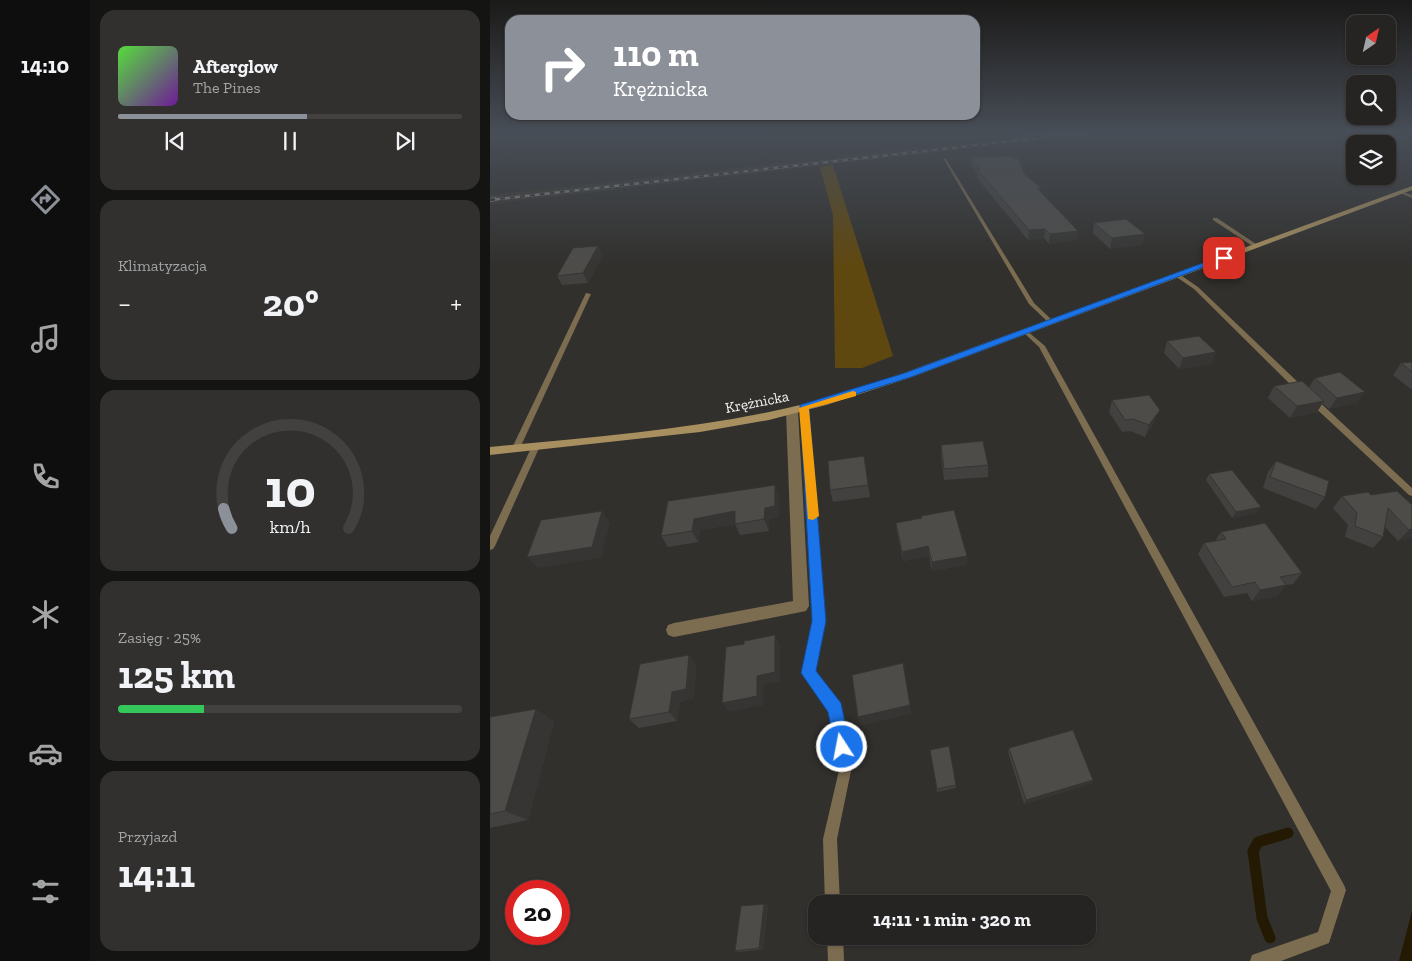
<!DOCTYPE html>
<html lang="pl">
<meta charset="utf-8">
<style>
body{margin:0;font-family:"Zilla Slab",serif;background:#31302f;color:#f1f3f6;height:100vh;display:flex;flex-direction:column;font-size:19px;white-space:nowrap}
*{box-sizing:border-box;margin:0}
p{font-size:16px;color:#a3a4a5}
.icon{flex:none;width:28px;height:28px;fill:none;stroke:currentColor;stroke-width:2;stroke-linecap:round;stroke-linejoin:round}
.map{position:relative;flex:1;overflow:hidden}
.side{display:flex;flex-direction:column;gap:10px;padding:10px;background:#141413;width:400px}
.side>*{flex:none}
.top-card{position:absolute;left:15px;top:15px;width:475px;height:105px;border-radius:15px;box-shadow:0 1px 4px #0004,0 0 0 1px #424140;background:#8c9099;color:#fff;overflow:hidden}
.needle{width:32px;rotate:34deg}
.buttons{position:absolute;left:856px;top:15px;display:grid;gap:10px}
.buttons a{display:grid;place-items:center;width:50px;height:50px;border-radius:10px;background:#252422;box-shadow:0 1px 4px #0004,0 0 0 1px #424140;font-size:25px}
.speed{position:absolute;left:15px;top:880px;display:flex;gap:10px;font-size:25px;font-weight:700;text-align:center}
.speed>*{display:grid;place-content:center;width:65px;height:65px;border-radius:50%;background:#252422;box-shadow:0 1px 4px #0004,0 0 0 1px #424140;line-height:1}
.speed .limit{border:8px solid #d22;background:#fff;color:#111}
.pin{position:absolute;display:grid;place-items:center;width:42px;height:42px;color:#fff;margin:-21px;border-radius:10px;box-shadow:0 2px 8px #0006}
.me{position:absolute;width:55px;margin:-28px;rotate:349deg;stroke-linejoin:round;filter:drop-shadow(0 0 4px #0008)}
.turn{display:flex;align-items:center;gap:18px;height:105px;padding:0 25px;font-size:22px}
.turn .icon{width:65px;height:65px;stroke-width:2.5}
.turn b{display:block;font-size:35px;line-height:42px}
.big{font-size:38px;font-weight:700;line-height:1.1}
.side .tile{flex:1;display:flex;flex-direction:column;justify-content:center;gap:8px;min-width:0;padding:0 18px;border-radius:15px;background:#31302f}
.side .dial{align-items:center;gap:0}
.dial svg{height:130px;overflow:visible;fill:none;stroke:#424140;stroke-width:7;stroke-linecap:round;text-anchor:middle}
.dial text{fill:#f1f3f6;stroke:none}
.song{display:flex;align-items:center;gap:15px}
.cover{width:60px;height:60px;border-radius:8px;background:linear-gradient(135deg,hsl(110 70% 55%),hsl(280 70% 35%))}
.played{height:5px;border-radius:2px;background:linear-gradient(90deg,#8c9099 55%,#424140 55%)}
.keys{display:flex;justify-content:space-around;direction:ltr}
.heat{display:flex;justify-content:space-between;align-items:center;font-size:28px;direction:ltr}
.charge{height:8px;border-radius:4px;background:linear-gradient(90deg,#34c759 25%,#424140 0)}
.trip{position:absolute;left:318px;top:895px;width:288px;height:50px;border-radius:15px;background:#252422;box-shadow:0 1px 4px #0004,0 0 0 1px #424140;font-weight:700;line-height:50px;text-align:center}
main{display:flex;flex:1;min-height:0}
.tabs{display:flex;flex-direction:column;width:90px;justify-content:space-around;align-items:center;background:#0f0e0e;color:#a3a4a5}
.tabs .icon{width:35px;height:35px}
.tabs .selected{color:#8c9099}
.tabs b{font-size:22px;color:#f1f3f6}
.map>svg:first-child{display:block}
</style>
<main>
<nav class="tabs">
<b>14:10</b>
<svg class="icon selected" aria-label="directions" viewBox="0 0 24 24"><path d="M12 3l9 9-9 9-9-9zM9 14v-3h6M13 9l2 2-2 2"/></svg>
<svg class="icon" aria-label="music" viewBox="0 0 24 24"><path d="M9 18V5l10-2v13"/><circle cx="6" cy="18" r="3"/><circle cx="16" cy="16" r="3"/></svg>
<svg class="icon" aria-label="phone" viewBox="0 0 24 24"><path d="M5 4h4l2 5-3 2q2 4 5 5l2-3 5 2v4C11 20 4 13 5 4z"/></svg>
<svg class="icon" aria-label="climate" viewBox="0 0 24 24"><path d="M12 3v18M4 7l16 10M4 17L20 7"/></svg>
<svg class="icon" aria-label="car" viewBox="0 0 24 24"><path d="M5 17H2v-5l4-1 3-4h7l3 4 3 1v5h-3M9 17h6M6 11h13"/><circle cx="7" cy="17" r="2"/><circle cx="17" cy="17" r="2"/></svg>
<svg class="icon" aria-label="filters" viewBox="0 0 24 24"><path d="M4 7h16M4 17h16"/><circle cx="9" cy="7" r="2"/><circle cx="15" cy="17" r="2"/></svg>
</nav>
<section class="side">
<div class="tile">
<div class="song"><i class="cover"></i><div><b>Afterglow</b><p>The Pines</p></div></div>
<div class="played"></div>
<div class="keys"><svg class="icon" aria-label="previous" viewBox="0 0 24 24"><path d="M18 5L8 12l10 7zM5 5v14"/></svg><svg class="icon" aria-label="pause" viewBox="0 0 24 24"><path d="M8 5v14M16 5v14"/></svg><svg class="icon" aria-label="next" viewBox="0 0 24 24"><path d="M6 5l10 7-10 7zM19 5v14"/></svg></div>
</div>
<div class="tile"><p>Klimatyzacja</p>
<div class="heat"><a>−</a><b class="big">20°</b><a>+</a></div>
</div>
<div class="tile dial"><svg viewBox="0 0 100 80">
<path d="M14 69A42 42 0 1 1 86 69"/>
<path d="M14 69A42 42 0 0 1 9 57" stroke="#8c9099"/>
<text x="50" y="56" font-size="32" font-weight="700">10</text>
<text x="50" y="72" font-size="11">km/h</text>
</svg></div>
<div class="tile"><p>Zasięg · 25%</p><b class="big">125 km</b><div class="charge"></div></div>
<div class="tile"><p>Przyjazd</p><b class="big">14:11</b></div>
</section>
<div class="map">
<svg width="922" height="961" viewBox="0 0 922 961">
<rect width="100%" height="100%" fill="#31302d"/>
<path fill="#3b3830" d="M565,132H627L0,204V195Z"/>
<path fill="#5f4810" d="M343,165L403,356L372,368H345L343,215L330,167Z"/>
<path fill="#241902" d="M922,911V961H909Z"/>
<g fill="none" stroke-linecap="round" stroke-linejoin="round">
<path stroke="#241902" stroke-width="11" d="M780,938L772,918L763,851L768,842L798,833"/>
<g fill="#7c6d50" fill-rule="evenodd">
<path d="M453,158L456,159L544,303L563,321V323H559L539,304Z"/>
<path d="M910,191L922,195V198L910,193Z"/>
<path d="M723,218H727L769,246L764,247L723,220Z"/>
<path d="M685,274H689L708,287L814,388V392H808L704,289L685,276Z"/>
<path d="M96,293L101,294L30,448L26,451L23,450L22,448Z"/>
<path d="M536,330L555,346L854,885L856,890L839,943L791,961H760L762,955L828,932L841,891L549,347L533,332Z"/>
<path d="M818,397H824L922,488V496L919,495L818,401L817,399Z"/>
<path d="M311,406H317L318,408L334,621L325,672L351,709L362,766L347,839L350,904H335L333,839L350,766L339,711L313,673L324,621L310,408Z"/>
<path d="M46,443L50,446L5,546L3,549L0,550V536L42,446Z"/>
<path d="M337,936H353L354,961H338Z"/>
</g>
<path fill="#7c6d50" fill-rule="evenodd" d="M302,407L308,411L319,606L316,611L184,637L178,635L176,630L178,625L184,623L303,601L296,411Z"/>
<path fill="#a78f5f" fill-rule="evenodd" d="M922,186V190L422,377L336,405L279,420L210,432L0,455V447C93,438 187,431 279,412C325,403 370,388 414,373Z"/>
<g stroke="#8a8987" stroke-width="2.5">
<path id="rail-far1" d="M0,200L604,132"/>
</g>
<g stroke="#8a8987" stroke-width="4">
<path id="rail" d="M0,200L5,199"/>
</g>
<use href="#rail-far1" stroke="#31302d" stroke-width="2" stroke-dasharray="5" stroke-linecap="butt"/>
<use href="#rail" stroke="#31302d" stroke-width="2.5" stroke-dasharray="7" stroke-linecap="butt"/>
</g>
<g fill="#42413f">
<path d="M481,157L522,158L551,192L588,231L587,240L559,244L554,238L538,240L487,178V174L481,165Z"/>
<path d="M604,223L653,244L620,249L603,233Z"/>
<path d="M113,255L98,283L72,285L67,276Z"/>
<path d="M677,341L722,364L689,369L674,353Z"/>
<path d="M922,362V390L903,375L911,363Z"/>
<path d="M825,378L867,403L839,409L832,403L827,412L800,418L778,398L784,386L819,387Z"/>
<path d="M622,400L665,421L655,437L640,431L632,432L619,412Z"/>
<path d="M451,445L498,465V477L454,480L451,456Z"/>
<path d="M374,456L380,497L343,502L340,490Z"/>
<path d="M786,461L835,497L826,509L773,488L778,472Z"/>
<path d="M719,474L767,513L742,518L716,480Z"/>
<path d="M285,485L289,497V517L279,519V531L250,535L245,524L210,530L208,542L178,547L171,536Z"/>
<path d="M881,495L922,505V538L908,541L895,527L893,537L883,548L855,537L858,525L843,508L852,496Z"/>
<path d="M431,516L477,556L476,565L442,571L439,556L413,561L407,533L406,523L431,519Z"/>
<path d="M731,532L812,573L803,584L796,585L787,596L762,601L757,593L734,597L708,554L714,543L725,541Z"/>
<path d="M206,665L204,698L190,702L187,721L149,728L139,719Z"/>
<path d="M46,709L64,722L38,820L0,828V717Z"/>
<path d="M519,748L603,780L601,784L534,804L518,752Z"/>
<path d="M441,754L466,785V788L447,792Z"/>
<path d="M274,904L278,905L273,949L249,952L245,951Z"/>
</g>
<g fill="#363533">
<path d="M555,229L554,238L538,240L539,230Z"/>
<path d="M588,231L587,240L559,244L560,234Z"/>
<path d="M655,234L653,244L620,249L622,238Z"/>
<path d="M108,246L113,255L98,283L93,273Z"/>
<path d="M726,352L722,364L689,369L693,358Z"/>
<path d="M875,392L867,403L839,409L847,398Z"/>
<path d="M834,401L827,412L800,418L807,406Z"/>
<path d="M670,410L665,421L655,437L659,425Z"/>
<path d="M285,485L289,497V517L279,519V531L274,519L275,508Z"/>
<path d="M771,507L767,513L742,518L746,512Z"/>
<path d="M112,511L120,523L111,558L48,568L37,557Z"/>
<path d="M245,511V524L210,530L208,542L202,531L204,519Z"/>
<path d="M922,529V538L908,541L919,530Z"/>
<path d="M438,546L439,556L413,561L412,552Z"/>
<path d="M477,556L476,565L442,571V562Z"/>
<path d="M796,585L787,596L762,601L770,590Z"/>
<path d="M285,635L290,645V682L273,685V705L239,712L232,703L267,676Z"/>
<path d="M199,655L206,665L204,698L190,702L187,721L179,712L182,692Z"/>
<path d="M420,705L422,714L370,726L368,717Z"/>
<path d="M46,709L64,722L38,820L15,811Z"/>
<path d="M603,780L601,784L534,804L536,800Z"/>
<path d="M274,904L278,905L273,949L269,948Z"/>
</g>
<g fill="#4d4c49" stroke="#363533">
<path d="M521,156L522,158H528L535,175L552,188H547L588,231L560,234L555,229L539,230L487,169H490L481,157Z"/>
<path d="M636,219L655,234L622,238L604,223Z"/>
<path d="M108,246L93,273L67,276L83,248Z"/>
<path d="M709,336L726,352L693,358L677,341Z"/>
<path d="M922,362V372L911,363Z"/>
<path d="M850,372L875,392L847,398L825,378Z"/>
<path d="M812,381L834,401L807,406L784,386Z"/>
<path d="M659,395L670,410L659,425L643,419L635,420L622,400Z"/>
<path d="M493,441L498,465L454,469L451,445Z"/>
<path d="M374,456L378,485L340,490L338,461Z"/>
<path d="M786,461L839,481L835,497L780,477Z"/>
<path d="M742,470L771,507L746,512L719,474Z"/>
<path d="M285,485V506L275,508L274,519L245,524V511L204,519L202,531L171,536L178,501Z"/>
<path d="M907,491L922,505V529L919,530L898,508L893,537L865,526L867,513L852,496L878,492L881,495Z"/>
<path d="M464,510L477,556L442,562L438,546L412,552L406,523L432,518L431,516Z"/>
<path d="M112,511L102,547L37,557L51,520Z"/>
<path d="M775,523L812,573L790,577L796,585L770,590L765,582L742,587L714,543L736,539L731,532Z"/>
<path d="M285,635V672L267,676V696L232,703L236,647L254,644V641Z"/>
<path d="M199,655L196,689L182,692L179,712L139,719L150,664Z"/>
<path d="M413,663L420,705L368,717L362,675Z"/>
<path d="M46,709L15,811L0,814V717Z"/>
<path d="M583,730L603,780L536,800L519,748Z"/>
<path d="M459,746L466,785L447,789L440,750Z"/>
<path d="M274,904L269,948L245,951L251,906Z"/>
</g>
<linearGradient id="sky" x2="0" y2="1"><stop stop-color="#1b1a19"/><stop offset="0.5" stop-color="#484e57"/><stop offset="1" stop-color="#484e57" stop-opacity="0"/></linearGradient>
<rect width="922" height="266" fill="url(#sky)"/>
<path fill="#1a73e8" stroke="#114b97" d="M732,256L738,258L421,377L319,409L336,621L326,671L351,703L360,747L358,753L352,755L346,753L338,712L311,673L322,621L310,405L415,373Z"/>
<path fill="#f59e0b" d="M363,391L366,392V396L319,409L329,516L323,520L318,519L309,408Z"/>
<g text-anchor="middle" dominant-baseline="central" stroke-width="5" stroke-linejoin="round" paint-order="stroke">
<g font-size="15" fill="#f4f3f2" stroke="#31302d">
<text transform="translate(267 402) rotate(-11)">Krężnicka</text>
</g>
</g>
</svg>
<div class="buttons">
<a><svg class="needle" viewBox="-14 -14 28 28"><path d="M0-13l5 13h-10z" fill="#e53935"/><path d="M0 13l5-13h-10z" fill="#a3a4a5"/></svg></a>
<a><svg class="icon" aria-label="search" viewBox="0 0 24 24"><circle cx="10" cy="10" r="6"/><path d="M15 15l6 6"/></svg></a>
<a><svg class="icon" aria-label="layers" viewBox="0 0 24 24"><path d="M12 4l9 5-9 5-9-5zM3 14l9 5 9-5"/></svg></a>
</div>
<div class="speed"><div class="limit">20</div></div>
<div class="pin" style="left:734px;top:258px;background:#d93025"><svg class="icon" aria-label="arrive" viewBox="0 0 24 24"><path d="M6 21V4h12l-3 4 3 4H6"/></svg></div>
<svg class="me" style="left:352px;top:747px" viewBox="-20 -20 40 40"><circle r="17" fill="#1a73e8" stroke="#fff" stroke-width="3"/><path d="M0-11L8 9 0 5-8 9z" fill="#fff"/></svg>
<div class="trip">14:11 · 1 min · 320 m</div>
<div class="top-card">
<div class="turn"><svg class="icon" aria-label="right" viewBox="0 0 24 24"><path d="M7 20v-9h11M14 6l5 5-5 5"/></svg><div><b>110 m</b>Krężnicka</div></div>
</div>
</div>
</main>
